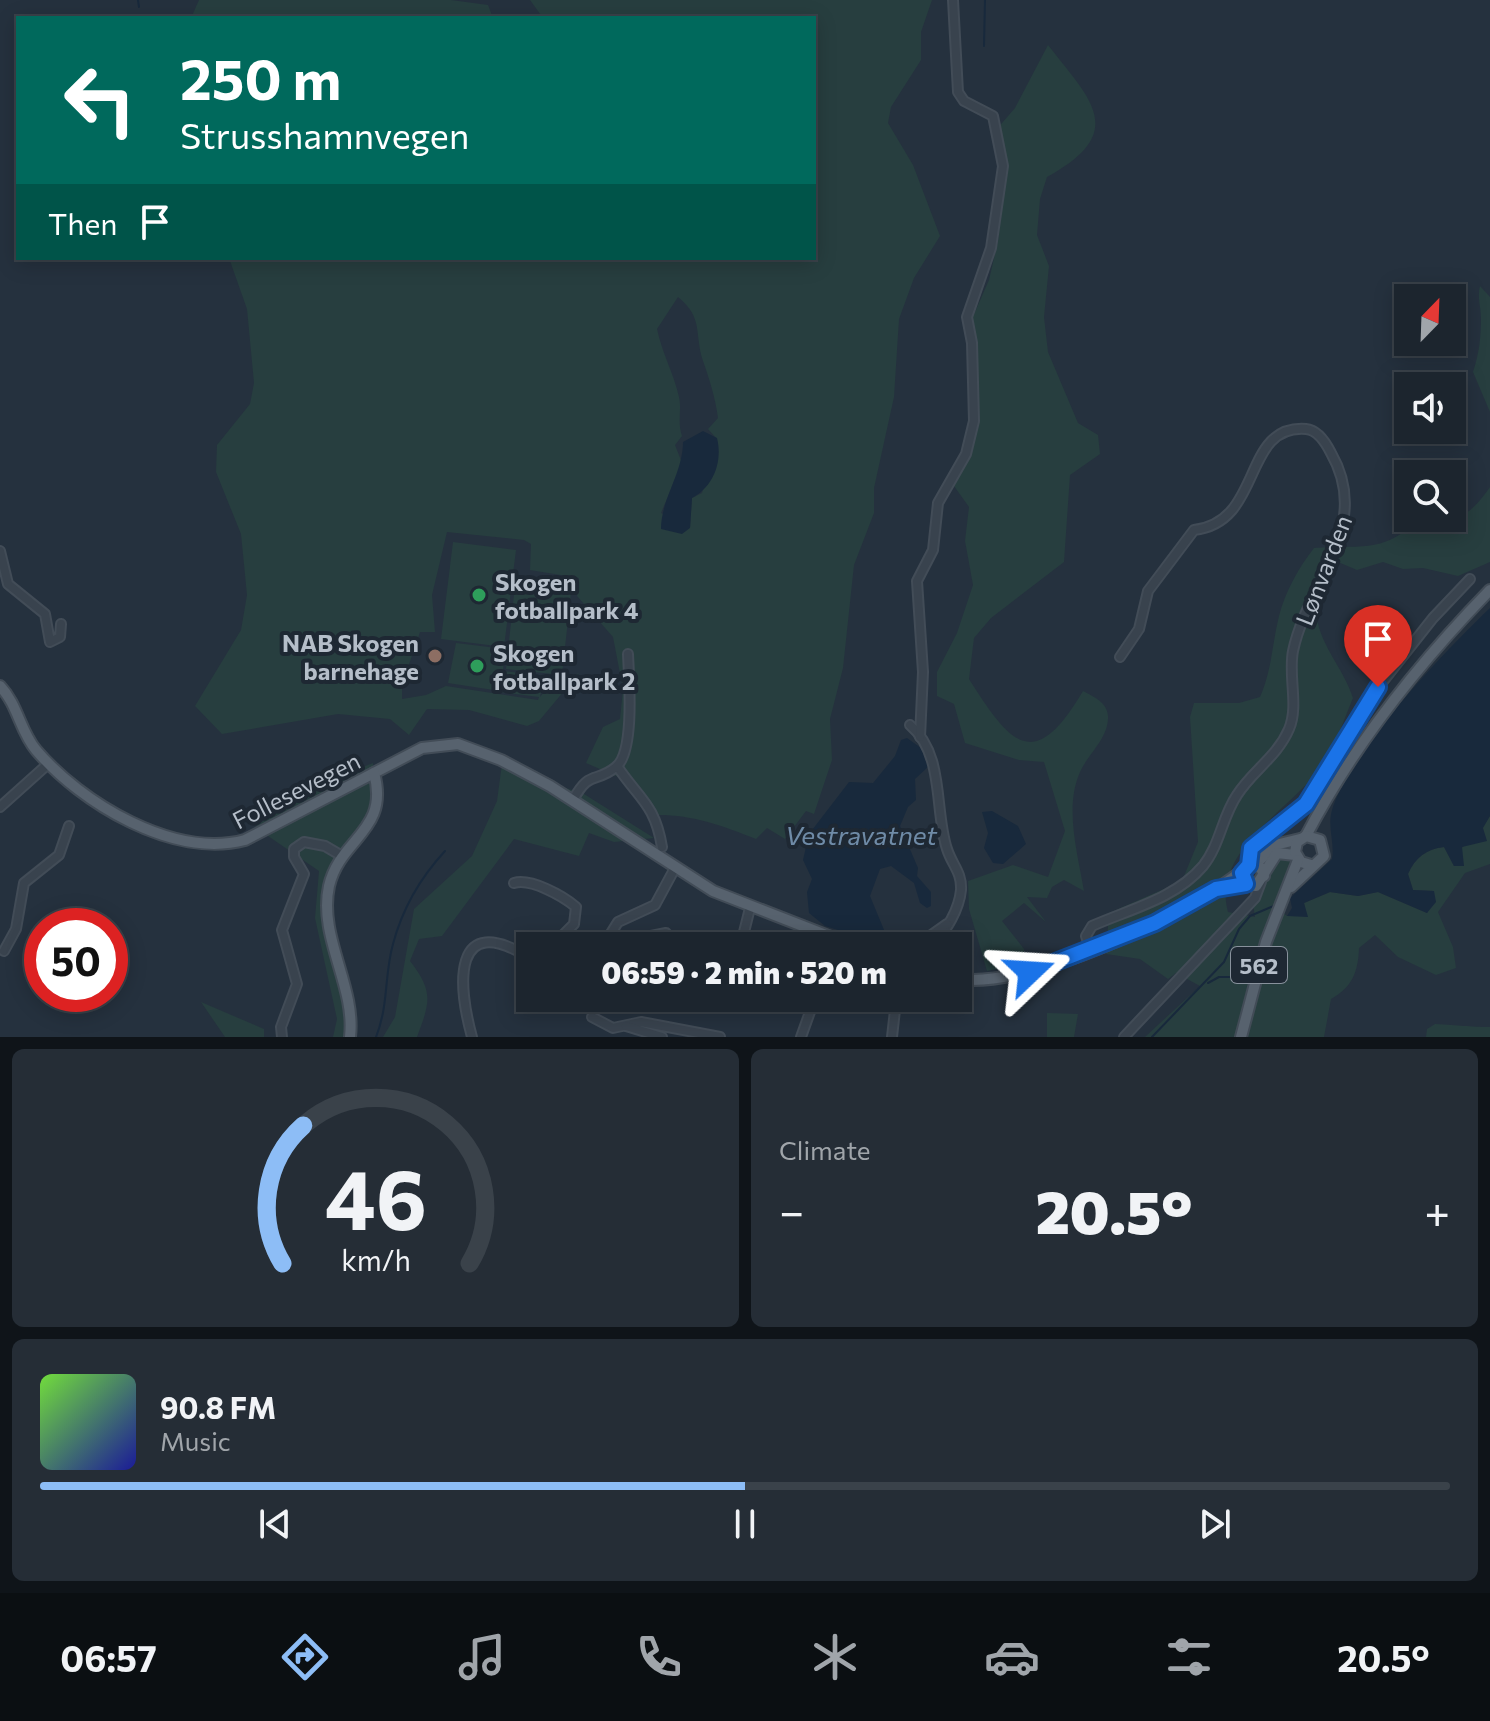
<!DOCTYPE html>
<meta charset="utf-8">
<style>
body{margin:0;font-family:Commissioner,sans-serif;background:#252d36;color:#f1f3f6;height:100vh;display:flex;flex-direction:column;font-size:30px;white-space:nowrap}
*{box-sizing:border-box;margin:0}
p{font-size:26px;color:#a0a5aa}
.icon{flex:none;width:44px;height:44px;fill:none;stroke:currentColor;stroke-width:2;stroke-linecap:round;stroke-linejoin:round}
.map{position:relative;height:1037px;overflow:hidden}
.side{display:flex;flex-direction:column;gap:12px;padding:12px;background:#0f1419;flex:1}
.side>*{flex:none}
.top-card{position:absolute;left:16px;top:16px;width:800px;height:244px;border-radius:0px;box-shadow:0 4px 20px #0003,0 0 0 2px #3a424a;background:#00695c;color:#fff;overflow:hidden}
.needle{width:52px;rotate:23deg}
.fabs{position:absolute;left:1394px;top:284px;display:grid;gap:16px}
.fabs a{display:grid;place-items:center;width:72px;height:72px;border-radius:0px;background:#1c252e;box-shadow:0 4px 20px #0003,0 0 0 2px #3a424a;font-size:40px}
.speed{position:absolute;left:24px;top:908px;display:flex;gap:16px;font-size:40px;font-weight:700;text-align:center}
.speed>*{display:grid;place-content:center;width:104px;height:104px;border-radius:50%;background:#1c252e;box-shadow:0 4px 20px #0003,0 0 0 2px #3a424a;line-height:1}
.speed .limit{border:12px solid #d22;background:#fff;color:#111}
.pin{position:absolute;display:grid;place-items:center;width:68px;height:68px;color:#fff;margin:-82px -34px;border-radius:50% 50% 50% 0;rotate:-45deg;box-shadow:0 0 8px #0007}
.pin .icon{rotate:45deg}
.me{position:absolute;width:88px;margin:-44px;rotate:70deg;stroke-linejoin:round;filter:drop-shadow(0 0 6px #0008)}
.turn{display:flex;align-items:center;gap:28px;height:168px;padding:0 32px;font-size:36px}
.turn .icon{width:104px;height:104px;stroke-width:2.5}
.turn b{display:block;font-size:56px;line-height:68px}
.then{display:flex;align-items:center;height:76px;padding:0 32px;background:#0003;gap:16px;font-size:30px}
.big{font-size:60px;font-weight:800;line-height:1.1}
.side .widget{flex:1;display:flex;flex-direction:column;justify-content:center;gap:12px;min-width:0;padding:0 28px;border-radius:12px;background:#252d36}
.side .dial{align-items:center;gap:0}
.dial svg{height:208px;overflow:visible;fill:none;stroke:#3a424a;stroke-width:7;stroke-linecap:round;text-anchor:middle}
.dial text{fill:#f1f3f6;stroke:none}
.song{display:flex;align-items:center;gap:24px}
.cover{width:96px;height:96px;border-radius:12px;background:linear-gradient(135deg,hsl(100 70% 55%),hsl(240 70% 35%))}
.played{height:8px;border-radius:4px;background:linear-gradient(90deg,#8dbdf6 50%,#3a424a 50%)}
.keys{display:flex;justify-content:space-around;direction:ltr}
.heat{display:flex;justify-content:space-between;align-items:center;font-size:44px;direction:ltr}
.side .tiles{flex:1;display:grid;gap:12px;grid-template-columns:1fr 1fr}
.widget:last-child{grid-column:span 2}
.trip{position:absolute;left:516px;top:932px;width:456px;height:80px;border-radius:0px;background:#1c252e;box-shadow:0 4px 20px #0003,0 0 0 2px #3a424a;font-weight:800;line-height:80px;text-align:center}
.tabs{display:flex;height:128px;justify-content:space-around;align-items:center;background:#0b0f12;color:#a0a5aa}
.tabs .icon{width:56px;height:56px}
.tabs .current{color:#8dbdf6}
.tabs b{font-size:36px;color:#f1f3f6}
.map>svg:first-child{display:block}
</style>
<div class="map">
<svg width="1490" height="1037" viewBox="0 0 1490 1037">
<rect width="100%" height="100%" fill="#25313e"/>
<g fill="#273e3f" fill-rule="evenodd">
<path d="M199,0H451L488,5L493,18H191Z"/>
<path d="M530,0H932L921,32V60L891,107L888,123L913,165L940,236L914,278L899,319L894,397L874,488V513L854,565L843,668L830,719L832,760L814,814L806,811L785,839L767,828L756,839C721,825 691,814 653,815L623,779L586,763L603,727L620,719L623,689L613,637L577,596L579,578L530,570L531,544L524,540L447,532L432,595L435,632H420L402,685V699L426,695L446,686L538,700L539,697L501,692V686L500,691L448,683L456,643L505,649L503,671L544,676L540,697L551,684L579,673L539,721L527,726L469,710L427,709L409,735L390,719L338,714L222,734L195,706L241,630L247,595L241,534L216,472L217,445L250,404L254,383L247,309L229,258H814V18H543ZM678,297C704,318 694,334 703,361C710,381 715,397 718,418L708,429L717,439L702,493L692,498L690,528L661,513L682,463L675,445L682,436C677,421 682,411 679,397C674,374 662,353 657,329Z"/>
<path d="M1048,45C1091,100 1129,132 1047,177L1040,199L1037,235L1049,266L1044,317L1048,352L1078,423L1098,435L1100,454L1070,475L1064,562L991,618L974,638L969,679C1011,745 1034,774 1083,691C1094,697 1107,702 1108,716C1109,738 1088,754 1080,772C1064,808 1078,854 1084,891L1064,880L1052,887L1047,898L1027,897L1046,922L1024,903L1002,921L1024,949V963L987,971L969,909L968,881L1013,865L1048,877L1065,831L1044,762L1019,760L965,743L954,704L937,696V672L957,633L973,585L965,541L969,507L954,486L975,436L979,413L971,321L989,280L998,241L1003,199L994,147L996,130L1015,108Z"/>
<path d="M1480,286L1490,297V412L1473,372C1479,354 1481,338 1481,319C1481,306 1477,298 1480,286Z"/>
<path d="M1490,487V562L1458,576L1423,568L1403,569L1383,562L1357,570L1338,562C1332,573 1319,588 1317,600C1311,637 1343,665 1353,698C1344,719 1336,745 1323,765C1291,810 1211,850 1228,912L1255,917L1253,904L1274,863L1277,858L1288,857L1292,866L1272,909L1276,907L1287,916L1298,914L1306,917L1304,903L1330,892L1358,896L1378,892L1427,913L1433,891L1413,890L1408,874C1415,858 1426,849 1444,847L1454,866L1462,848L1490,816V864L1465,873L1438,912L1453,947L1456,968L1436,975L1398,957L1375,935L1359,948C1358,973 1352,987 1331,999L1324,1037H1145L1200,986L1176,973L1168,979L1140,959L1106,954L1109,913L1182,881L1198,842L1190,717L1194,703H1239L1260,697C1272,670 1272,644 1279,616C1285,592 1299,567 1314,548C1358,544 1381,555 1417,521C1457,520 1466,521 1490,487Z"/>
<path d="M453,542L516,550L504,647L441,639Z"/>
<path d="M516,576L572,583L562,675L506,669Z"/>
<path d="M503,756L523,774L584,794L654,838L614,842L589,833L579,856L514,839L442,936L419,939L410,961C434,992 430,1002 417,1037H383L395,1017L414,909L472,856L497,801Z"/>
<path d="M373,763L377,815L333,872L329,912L352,1002L345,1037H333L337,1019L315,918L319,871L255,827L304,790Z"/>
<path d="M201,1002L264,1029V1037H225Z"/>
<path d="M1047,1013L1078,1014L1074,1037H1047Z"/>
<path d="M1435,1024C1461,1025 1468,1027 1490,1027V1037H1426L1427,1029Z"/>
</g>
<g fill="#18293c">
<path d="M703,431L717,438C723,462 713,487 692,498L690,528L682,534L661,529C661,499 683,473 683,442Z"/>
<path d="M1490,608V816L1483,828L1487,841L1462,847L1464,866H1454L1444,847C1426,849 1415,858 1408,874L1413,890L1434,891L1436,902L1427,913L1378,892L1358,896L1330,892L1304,903L1308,917L1287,916L1292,908L1290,898L1332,859C1335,843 1327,827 1332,810C1351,749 1443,653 1490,608Z"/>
<path d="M907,738L921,748L928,767L915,779L916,800L908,807L900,826L918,868L917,876L931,892V906L927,908L920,903L914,883L891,866L880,869L870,896L889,942L887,945L825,926L809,913L807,892L812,879L803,860L809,834L849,782L873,783L895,756L901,740Z"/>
<path d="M992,811L1018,826L1026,844L1003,864L993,863L984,848L988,833L982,812Z"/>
</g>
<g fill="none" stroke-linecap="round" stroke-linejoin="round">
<g stroke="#18293c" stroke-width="2">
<path d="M138,0L139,7"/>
<path d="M984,46L985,0"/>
<path d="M1208,983L1219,977H1237"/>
<path d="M376,1037C389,1004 384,976 393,944C402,910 421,877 445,851"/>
<path d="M1152,1037L1224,962L1239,929L1250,916L1276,905"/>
</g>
<g stroke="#424c57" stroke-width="12">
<g id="minor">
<path d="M0,551L8,584L45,614L50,642L60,637L61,624"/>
<path d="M910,725C945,755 934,810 947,849C952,865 962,872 961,890C959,911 946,929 934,946"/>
<path d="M920,737L923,672L917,581L933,550L938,503L966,454L974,421L972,343L967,317L991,248L1003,166L993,116L964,101L958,92L953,0"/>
<path d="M617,766C639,799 655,804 662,847"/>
<path d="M573,800C590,769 595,784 616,767C635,752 629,678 628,654"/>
<path d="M0,807L48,764"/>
<path d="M1249,865L1251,848L1301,810L1365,704L1433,618L1470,579"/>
<path d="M514,883C531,878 563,896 576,907L574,924L552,946"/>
<path d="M651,936L666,933L676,946"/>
<path d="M603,946L618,922L655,905L675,868"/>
<path d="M640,946V941L649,936L651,946"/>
<path d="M748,946L743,936L750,908"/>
<path d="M796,946L808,939L819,946"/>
<path d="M916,946L947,924"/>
<path d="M1090,949L1086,936L1092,926C1130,909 1175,899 1203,866C1220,845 1222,817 1237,795C1252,771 1277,757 1289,729C1299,706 1288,676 1293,651C1308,581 1373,526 1331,453C1326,443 1318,430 1306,429C1241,424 1264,522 1194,530L1148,591L1139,629L1120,657"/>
<path d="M4,951L16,929L24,883L59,855L69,826"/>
<path d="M592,1017L613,1028L641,1022L720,1037"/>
<path d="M626,1026L662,1037"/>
<path d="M282,1037L281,1027L297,984L282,930L304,874L294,857V849L304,842L325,846L342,856"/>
<path d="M472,1037C458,986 451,909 530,958"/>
<path d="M801,1037L815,998"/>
<path d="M892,1037L895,1010L906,998"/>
<path d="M1124,1037L1255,898L1261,882"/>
</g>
</g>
<g stroke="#424c57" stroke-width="14">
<g id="major">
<path d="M0,686C18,705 20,731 36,750C81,803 174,859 245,840L422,748L458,744L501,760L550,786L713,891L854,946"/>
<path d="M1306,836C1354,744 1418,664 1490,590"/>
<path d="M1255,865L1275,845L1300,839"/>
<path d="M1264,876L1261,868L1253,865L1242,873L1246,884L1256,886L1277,853L1295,855"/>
<path d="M1291,887L1324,856L1320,840L1306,836L1297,842L1295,852L1301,862L1311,865"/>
<path d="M958,979C1030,989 1186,916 1243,870"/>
<path d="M350,1037C356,986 318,937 329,886C340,838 390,831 374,773"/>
<path d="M1241,1037L1266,942L1298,860"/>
</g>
</g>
<use href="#minor" stroke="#39434e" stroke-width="8"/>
<use href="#major" stroke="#57626e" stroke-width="10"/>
</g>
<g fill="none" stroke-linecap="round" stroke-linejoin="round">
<g stroke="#114b97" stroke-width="20">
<path id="route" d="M1030,972L1155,923L1216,889L1246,884L1242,873L1249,865L1251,848L1306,804L1378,687"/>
</g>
<use href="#route" stroke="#1a73e8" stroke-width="14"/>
</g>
<g fill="#2e9e5b" stroke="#1e2833" stroke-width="3">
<circle cx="479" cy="595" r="8"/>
<circle cx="477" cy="666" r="8"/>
</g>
<circle fill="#8d6e63" stroke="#1e2833" stroke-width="3" cx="435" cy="656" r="8"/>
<g text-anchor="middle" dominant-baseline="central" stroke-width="8" stroke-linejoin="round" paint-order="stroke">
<rect fill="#1e2833" stroke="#88919c" stroke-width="2" x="1231" y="947" width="56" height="36" rx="6"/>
<g font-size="22" font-weight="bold" fill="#b5bec9">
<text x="1259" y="965">562</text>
</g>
<g font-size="24" fill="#b5bec9" stroke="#1e2833">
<text transform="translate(1323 570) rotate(-69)">Lønvarden</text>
<text transform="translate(296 790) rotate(-27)">Follesevegen</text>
</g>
<g font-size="24" font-weight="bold" fill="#b5bec9" stroke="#1e2833" text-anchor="start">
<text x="495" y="581">Skogen<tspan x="495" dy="28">fotballpark 4</tspan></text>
<text x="419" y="642" text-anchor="end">NAB Skogen<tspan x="419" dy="28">barnehage</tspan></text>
<text x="493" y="652">Skogen<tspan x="493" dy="28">fotballpark 2</tspan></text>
</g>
<g font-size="26" font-style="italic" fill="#6f8ba7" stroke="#1e2833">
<text x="861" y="834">Vestravatnet</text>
</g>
</g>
</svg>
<div class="fabs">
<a><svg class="needle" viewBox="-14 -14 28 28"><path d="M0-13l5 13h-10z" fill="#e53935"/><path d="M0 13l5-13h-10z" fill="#a0a5aa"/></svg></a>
<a><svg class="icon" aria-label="sound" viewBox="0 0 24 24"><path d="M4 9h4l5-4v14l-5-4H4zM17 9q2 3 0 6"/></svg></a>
<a><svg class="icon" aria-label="search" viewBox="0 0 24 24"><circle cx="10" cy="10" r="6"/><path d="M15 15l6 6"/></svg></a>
</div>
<div class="speed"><div class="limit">50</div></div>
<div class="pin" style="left:1378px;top:687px;background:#d93025"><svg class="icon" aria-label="arrive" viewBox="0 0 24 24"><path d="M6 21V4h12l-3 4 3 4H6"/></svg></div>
<svg class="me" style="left:1030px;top:972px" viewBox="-20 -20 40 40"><path d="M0-17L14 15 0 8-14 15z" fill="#1a73e8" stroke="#fff" stroke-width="4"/></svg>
<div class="trip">06:59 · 2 min · 520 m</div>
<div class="top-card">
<div class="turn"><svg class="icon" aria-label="left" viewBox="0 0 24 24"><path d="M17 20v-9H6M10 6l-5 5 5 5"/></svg><div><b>250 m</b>Strusshamnvegen</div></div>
<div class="then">Then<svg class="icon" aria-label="arrive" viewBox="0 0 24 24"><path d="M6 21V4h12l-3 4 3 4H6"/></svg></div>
</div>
</div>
<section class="side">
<div class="tiles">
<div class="widget dial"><svg viewBox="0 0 100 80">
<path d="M14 69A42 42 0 1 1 86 69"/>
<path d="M14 69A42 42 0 0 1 22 16" stroke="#8dbdf6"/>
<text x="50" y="56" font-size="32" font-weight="700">46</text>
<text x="50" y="72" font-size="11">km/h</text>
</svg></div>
<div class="widget"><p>Climate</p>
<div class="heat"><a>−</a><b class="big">20.5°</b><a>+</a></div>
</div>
<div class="widget">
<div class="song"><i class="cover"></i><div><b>90.8 FM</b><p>Music</p></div></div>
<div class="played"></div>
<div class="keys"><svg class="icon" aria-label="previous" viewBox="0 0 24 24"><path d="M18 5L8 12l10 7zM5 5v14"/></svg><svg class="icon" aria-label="pause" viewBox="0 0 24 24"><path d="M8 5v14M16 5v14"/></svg><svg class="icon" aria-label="next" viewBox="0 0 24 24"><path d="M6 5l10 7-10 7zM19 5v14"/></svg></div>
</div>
</div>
</section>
<nav class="tabs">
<b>06:57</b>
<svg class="icon current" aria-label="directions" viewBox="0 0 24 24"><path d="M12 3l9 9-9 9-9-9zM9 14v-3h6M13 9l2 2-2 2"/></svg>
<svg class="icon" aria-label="music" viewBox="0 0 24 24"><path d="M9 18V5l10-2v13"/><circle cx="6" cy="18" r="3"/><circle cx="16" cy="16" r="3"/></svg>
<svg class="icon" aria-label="phone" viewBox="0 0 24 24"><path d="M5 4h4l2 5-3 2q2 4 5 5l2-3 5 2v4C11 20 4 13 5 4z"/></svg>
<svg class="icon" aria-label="climate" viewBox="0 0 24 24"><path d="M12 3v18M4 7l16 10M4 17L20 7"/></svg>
<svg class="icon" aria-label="car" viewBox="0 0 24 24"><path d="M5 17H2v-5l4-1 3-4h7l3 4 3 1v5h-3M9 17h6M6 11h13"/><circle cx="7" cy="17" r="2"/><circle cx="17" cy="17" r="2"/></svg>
<svg class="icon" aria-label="filters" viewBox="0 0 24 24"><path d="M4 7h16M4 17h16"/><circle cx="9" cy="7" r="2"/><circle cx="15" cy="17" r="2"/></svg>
<b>20.5°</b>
</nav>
